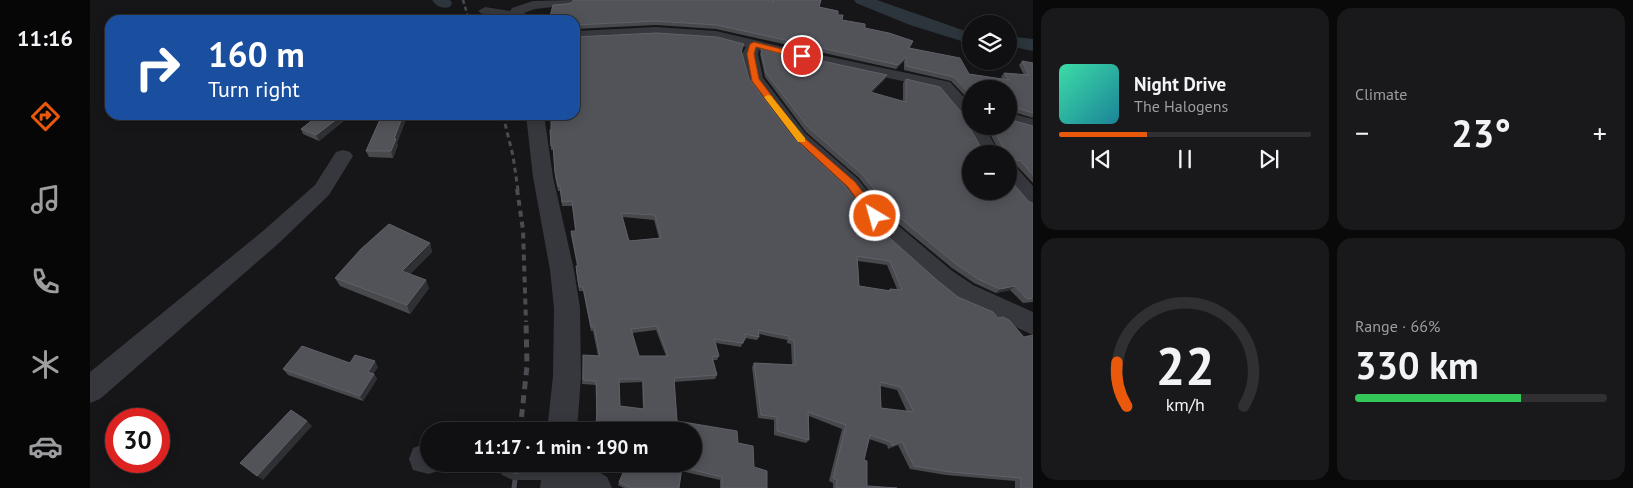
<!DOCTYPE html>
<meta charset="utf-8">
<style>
body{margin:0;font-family:"PT Sans",sans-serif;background:#19191b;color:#f1f3f6;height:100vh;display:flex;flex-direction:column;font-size:19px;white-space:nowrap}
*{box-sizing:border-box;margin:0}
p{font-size:16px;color:#9c9d9f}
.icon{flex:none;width:28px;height:28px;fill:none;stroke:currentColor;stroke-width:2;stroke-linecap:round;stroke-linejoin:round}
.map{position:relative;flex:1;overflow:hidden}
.panel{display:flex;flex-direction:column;gap:8px;padding:8px;background:#09090a;width:600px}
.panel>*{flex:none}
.banner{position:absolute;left:15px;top:15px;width:475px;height:105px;border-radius:15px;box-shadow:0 2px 12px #0003,0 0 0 1px #303032;background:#1a4fa0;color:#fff;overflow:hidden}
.tools{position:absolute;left:872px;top:15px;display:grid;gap:10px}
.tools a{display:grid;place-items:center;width:55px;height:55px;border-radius:50%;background:#101012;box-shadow:0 2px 12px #0003,0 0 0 1px #303032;font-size:25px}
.speed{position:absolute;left:15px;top:408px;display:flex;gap:10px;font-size:25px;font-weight:700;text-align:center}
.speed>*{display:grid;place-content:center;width:65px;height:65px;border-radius:50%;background:#101012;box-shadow:0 2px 12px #0003,0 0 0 1px #303032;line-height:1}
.speed .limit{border:8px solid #d22;background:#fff;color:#111}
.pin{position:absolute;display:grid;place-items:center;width:42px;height:42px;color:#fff;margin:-21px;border:2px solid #fff;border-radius:50%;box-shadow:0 1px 5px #0007}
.me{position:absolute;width:55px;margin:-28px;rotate:323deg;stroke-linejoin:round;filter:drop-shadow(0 0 4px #0008)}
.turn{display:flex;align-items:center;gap:18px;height:105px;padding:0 20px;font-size:22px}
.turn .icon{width:65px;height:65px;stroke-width:2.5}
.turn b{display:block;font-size:35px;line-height:42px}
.big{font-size:38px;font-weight:700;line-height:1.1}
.panel .widget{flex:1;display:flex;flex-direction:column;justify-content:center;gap:8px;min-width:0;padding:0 18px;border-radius:15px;background:#19191b}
.panel .dial{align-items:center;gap:0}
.dial svg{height:130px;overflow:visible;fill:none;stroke:#303032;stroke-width:7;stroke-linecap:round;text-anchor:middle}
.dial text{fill:#f1f3f6;stroke:none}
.song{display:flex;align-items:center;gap:15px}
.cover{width:60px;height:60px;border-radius:8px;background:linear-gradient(135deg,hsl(160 70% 55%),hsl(190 70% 35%))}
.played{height:5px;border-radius:2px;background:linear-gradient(90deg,#ea580c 35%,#303032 35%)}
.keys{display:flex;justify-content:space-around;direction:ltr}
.heat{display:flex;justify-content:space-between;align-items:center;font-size:28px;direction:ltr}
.charge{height:8px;border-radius:4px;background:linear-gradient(90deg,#34c759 66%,#303032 0)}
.panel .tiles{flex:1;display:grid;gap:8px;grid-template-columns:repeat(2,1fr)}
.trip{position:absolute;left:330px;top:422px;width:282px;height:50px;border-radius:25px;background:#101012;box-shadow:0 2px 12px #0003,0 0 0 1px #303032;font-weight:700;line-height:50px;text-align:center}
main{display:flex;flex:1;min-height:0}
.menu{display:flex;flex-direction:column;width:90px;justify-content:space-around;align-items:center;background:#060607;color:#9c9d9f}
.menu .icon{width:35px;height:35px}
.menu .current{color:#ea580c}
.menu b{font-size:22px;color:#f1f3f6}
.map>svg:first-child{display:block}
</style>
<main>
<nav class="menu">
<b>11:16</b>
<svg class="icon current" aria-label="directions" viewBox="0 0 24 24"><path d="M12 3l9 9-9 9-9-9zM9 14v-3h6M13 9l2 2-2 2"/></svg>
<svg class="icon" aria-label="music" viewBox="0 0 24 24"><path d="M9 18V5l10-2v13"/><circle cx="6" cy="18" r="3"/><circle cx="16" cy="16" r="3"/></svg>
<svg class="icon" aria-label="phone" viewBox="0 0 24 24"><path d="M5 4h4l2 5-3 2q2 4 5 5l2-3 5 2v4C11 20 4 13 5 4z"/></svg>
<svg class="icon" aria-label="climate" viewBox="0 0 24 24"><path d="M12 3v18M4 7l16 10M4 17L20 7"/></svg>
<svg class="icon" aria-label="car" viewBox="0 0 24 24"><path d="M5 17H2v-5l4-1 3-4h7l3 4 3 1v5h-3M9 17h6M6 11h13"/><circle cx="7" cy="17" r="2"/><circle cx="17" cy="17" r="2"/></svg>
</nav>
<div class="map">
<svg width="943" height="488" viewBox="0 0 943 488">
<rect width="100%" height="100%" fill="#161618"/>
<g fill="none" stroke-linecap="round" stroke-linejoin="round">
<g fill="#2c353c" fill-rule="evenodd">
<path d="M342,0H360L362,3L360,7C352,9 347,7 342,0Z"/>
<path d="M764,0H787L881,33V44L820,25L766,3Z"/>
<path d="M919,36L943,39V51L919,46Z"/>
</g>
<g fill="#37383d" fill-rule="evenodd">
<path d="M481,0L482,2L481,5L445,9L434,13L444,20C432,20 396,20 388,11L395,7L420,11L422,8L443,1Z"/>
<path d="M566,27L626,31L702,49L860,82L881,105V126H894L910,154H891L876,126L878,123L875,122L849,89L669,50L668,54L673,78L715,133L768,179L798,217L861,270L883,285L943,312V335L865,299L845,284L782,227L754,189L703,141L659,82L652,54L656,47L626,39L566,35L485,39V31Z"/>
<path d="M919,113L943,119V129L919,123Z"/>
<path d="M436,115H454L463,177L484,270L490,308L491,376L487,431H457L463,376L464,308L460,270L443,177Z"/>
<path d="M253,150L260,152L263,156L239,195L189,243L10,399L0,403V372L173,231L225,185L246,152Z"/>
<path d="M919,165L926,167L943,186V207L936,205L919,184Z"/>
<path d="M334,444H339V464H353L350,470L339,474L323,470L319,459L323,448Z"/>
<path d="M408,464H496L517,477L522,488H450L451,480H423L412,475Z"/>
</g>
<path stroke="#4a4c52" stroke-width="2.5" stroke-dasharray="4 3" stroke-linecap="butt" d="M373,0L379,20"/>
<path stroke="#4a4c52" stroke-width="3" stroke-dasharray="5 4" stroke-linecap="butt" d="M413,115L423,156L428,190"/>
<path stroke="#4a4c52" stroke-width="4" stroke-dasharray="6 5" stroke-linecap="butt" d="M427,189L433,230L436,322"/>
<g stroke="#4a4c52" stroke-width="5" stroke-dasharray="8 6" stroke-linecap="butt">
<path d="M430,431L437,366L436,321"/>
<path d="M424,488L427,464"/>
</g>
</g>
<g fill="#47494d" fill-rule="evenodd">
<path d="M678,0H731L729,7L748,15L752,20L775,28L819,48L879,74L913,79L911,77L914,73L934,75L929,65L932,61L943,63V118L920,111L921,120L943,126V183L927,166L921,164V181L939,202L943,203V302L933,303L920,290L906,293L884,283L862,268L799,216L769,178L716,132L675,77L670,54L672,48L797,75L795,79L782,92L813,102V83L816,79L877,123L893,151H909L896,126H919L881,89V102L861,81L814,70V61L806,69L626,29L566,25L485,29V20L679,1Z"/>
<path d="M654,44L652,52L659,79L703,138L755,186L943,488H925V481L856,475L820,469L808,445L798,449L797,445L779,439L774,460L777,486L807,488H743V483L739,481L752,429L719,416V440L716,443L684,435V420L668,418L662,367L664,363L702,365L701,344L697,343V340L669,334V337L667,340L655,338L653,344H652L651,347L626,343L629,356L627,360H623L627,375L625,379L584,382L587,421L648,443L677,488H630V480L591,471L589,488H534L528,485L529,482L604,464L505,430L506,419V385L492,384L493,355L508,356L503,331H501L493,291H489L486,270V266H487L481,235V231H485L482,206H472L470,191H468L465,177L463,150H461L460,134L461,130ZM533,217L564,220L569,238L539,241ZM768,261L797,265L807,289H800L798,291L769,286ZM566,330L576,356H549L542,333ZM552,382L553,409L530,406L529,383ZM790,386L807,390L817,412L791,408Z"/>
<path d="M229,115H261L229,141L213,134L211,129Z"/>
<path d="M292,115H315L316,119L307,143L308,145L303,158L279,157L276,151Z"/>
<path d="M340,243L342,252L320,274L339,288L320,314L250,286L245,278Z"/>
<path d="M260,363L288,367L283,374H284L287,379L273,401L198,375L193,369Z"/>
<path d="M499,464H506L505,468Z"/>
</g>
<g fill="#2f3033">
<path d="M816,57L814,61L806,69L808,65Z"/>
<path d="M797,75L795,79L778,96L780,92Z"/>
<path d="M252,115H261L229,141L226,135Z"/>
<path d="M313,115H315L316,119L307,143L308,145L303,158L301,151L304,139Z"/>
<path d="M340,243L342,252L315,279L312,271Z"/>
<path d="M336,280L339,288L320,314L317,305Z"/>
<path d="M925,286L920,290L906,293L910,289Z"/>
<path d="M285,361L288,367L281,377L278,372Z"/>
<path d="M284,374L287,379L273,401L270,396Z"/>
<path d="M217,421L222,426L173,480L167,476Z"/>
<path d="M812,442L808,445L798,449L802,446Z"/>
</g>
<g fill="#525359" stroke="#5f6168" fill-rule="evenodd">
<path d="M483,0H676L684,2L682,0H731L729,7L748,11V15H753L752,20L775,24V28L799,33L823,41L819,48L870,58L879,74L919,80L914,73L939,75L932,61L943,63V113L923,107L920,109L921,120L943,126V175L931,161L921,159V181L939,202L943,203V298L937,299L925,286L910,289L888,279L866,264L802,211L772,174L718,127L676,73L671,50L672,48L797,75L780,92L816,102V79L850,87L878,120L877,123L893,151H915L902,126H919V89H881V95L864,77L816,66V57L808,65L627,25L566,21L485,25V20H459L463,5L476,4L481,3ZM881,154H919V191H881Z"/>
<path d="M567,33L627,37L654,44L651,50L659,79L703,138L755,186L784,224L848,281L868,297L903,312L908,318L913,317L919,320L934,337L943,335V488H931V478L861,472L824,466L812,442L802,446L801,442L780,435L774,460L777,461V486L807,488H746L747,480L743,478L756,425L718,412L719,440L687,431V417L671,415L664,363L705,365L704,340L699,339V336L668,330L669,337L655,334V340H653V343L624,339L629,356L622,357L627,375L584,378L587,421L647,431L648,443L663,446L664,467L677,471V488H632V477L592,467L589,488H541L529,482L537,464H604V431H496L497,429L505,430L507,416L506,381L493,380V355L510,356L504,327H501L493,287H489L486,266H488L481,231H486L482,201L472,202L470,186H468L465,172L463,146H461L460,130L461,129V115H485V37ZM531,213L565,215L571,238L539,241ZM767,256L800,261L812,290L800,289L801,291L769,286ZM567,326L578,356H549L541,329ZM529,379H553L554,409L530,406ZM790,382L811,387L824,412L791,408Z"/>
<path d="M229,115H252L226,135L211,129Z"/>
<path d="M292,115H313L304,139H306L301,151H276Z"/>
<path d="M299,224L340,243L312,271L336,280L317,305L245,278L271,249Z"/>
<path d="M212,346L260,363L265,355L285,361L278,372L284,374L270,396L193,369Z"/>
<path d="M201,410L217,421L167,476L150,463Z"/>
</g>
<path fill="#ea580c" stroke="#983908" d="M664,42L715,55L716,56L712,59L666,47L664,54L669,79L712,136L765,182L789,213L791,216L789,219H781L758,187L706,139L662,81L657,54L660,44Z"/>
<path fill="#f59e0b" d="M678,95L681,96L715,138V142H708L674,97Z"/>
</svg>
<div class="tools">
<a><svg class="icon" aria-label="layers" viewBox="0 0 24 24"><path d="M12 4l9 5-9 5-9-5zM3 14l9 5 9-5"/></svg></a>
<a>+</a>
<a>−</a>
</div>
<div class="speed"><div class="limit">30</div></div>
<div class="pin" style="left:712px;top:56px;background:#d93025"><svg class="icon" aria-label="arrive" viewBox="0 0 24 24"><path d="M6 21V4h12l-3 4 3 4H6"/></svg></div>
<svg class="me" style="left:785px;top:216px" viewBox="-20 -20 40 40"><circle r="17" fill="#ea580c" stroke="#fff" stroke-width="3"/><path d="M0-11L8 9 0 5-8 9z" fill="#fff"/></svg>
<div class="trip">11:17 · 1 min · 190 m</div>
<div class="banner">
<div class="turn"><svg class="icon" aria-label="right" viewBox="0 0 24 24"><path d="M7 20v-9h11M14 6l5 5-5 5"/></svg><div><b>160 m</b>Turn right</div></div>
</div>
</div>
<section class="panel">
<div class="tiles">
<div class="widget">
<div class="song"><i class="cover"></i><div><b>Night Drive</b><p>The Halogens</p></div></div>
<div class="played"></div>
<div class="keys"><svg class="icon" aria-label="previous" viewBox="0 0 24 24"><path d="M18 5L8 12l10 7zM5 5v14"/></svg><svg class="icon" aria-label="pause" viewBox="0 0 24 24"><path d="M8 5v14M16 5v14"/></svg><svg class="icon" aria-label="next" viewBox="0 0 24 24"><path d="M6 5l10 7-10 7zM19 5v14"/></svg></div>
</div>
<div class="widget"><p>Climate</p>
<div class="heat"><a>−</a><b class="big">23°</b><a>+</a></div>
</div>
<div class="widget dial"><svg viewBox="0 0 100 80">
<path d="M14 69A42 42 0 1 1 86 69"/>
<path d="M14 69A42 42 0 0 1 8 42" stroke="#ea580c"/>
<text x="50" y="56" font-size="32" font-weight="700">22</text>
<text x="50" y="72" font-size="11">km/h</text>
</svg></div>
<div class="widget"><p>Range · 66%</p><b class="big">330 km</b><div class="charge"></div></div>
</div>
</section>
</main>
